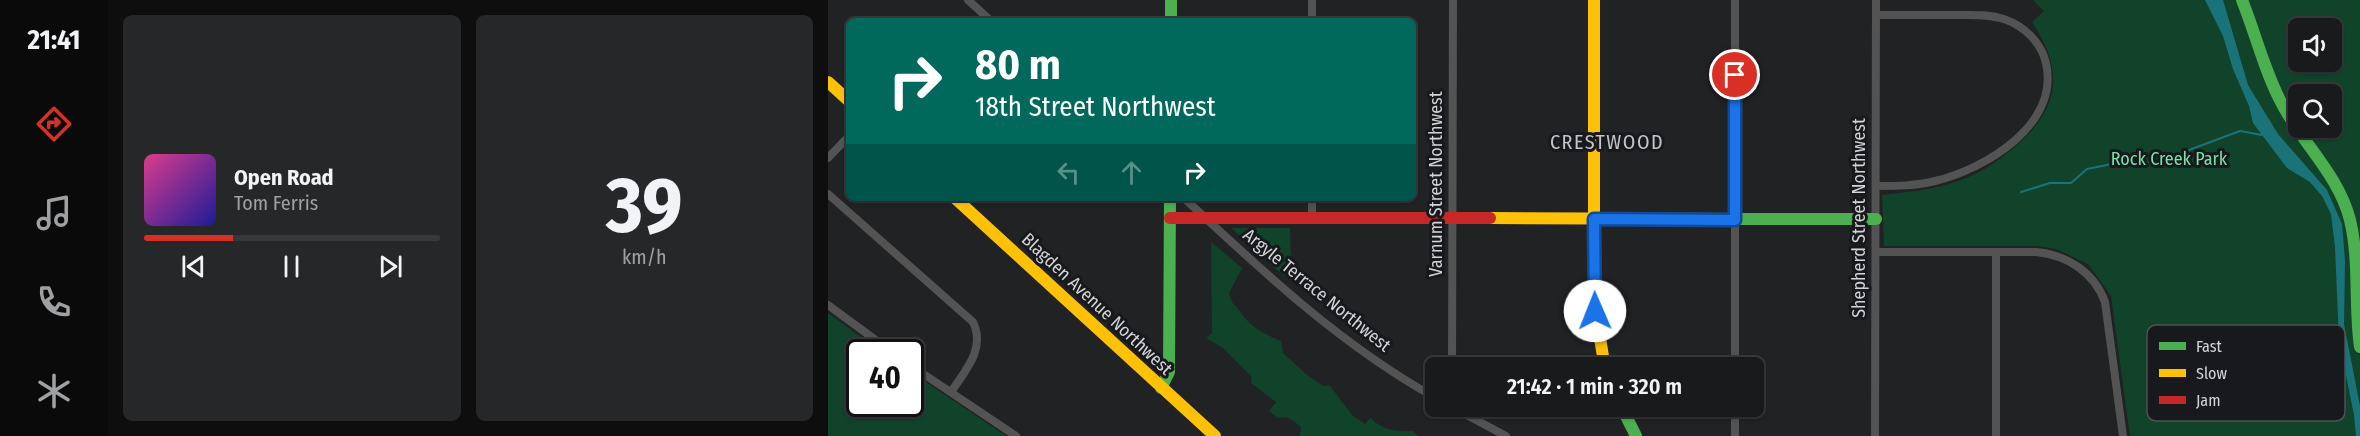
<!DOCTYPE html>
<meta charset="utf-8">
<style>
body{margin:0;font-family:"Fira Sans Condensed",sans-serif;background:#262728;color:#f1f3f6;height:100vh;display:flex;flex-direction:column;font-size:22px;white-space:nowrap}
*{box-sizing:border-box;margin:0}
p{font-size:20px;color:#9fa1a3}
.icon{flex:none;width:33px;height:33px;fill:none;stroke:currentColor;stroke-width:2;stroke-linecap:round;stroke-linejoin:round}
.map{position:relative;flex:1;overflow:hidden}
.details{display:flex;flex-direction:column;gap:15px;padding:15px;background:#0e0e0f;width:720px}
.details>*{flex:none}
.top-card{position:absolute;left:18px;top:18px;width:570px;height:183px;border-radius:9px;box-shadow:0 2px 4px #0004,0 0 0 2px #37383a;background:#00695c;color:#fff;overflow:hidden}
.tools{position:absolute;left:1460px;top:18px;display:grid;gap:12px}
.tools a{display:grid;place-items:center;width:54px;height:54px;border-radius:9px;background:#191a1b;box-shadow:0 2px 4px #0004,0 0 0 2px #37383a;font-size:30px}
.speed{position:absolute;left:18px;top:339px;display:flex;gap:12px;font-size:30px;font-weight:700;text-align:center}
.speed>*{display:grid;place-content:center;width:78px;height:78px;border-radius:50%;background:#191a1b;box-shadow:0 2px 4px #0004,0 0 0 2px #37383a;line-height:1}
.speed .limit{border:3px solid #111;border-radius:9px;background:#fff;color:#111}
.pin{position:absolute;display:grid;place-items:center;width:51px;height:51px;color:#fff;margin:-26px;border:3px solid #fff;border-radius:50%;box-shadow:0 2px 6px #0007}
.me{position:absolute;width:66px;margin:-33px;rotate:359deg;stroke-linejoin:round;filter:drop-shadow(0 0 4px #0008)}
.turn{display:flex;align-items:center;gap:21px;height:126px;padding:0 30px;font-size:27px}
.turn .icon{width:78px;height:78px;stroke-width:2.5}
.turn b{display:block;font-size:42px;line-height:51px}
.lanes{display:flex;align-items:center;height:57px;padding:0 30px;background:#0003;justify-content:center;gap:30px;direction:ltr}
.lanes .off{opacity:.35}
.details .widget{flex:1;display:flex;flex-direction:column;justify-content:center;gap:9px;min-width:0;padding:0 21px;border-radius:9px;background:#262728}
.details .dial{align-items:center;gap:0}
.dial b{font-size:78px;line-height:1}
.song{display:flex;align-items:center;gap:18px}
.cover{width:72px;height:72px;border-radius:9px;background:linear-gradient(135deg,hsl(330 70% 55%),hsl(240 70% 35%))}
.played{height:6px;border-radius:3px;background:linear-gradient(90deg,#d93025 30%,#37383a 30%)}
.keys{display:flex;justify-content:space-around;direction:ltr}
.details .tiles{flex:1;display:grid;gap:15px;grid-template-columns:repeat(2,1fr)}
.trip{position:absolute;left:597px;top:357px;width:339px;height:60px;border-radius:9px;background:#191a1b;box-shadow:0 2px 4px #0004,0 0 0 2px #37383a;font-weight:600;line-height:60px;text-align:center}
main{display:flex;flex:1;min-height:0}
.dock{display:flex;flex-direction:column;width:108px;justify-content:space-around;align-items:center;background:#0a0a0b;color:#9fa1a3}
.dock .icon{width:42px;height:42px}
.dock .active{color:#d93025}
.dock b{font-size:27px;color:#f1f3f6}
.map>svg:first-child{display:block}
</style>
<main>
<nav class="dock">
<b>21:41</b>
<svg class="icon active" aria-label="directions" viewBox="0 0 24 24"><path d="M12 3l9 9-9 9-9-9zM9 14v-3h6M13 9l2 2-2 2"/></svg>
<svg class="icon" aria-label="music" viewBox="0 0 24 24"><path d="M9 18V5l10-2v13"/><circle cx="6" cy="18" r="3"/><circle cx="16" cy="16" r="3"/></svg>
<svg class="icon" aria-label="phone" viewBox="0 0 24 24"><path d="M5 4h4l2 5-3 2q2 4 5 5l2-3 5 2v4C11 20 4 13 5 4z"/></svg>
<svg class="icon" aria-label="climate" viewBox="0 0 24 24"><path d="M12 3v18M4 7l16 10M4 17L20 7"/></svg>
</nav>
<section class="details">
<div class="tiles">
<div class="widget">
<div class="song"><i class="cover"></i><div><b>Open Road</b><p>Tom Ferris</p></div></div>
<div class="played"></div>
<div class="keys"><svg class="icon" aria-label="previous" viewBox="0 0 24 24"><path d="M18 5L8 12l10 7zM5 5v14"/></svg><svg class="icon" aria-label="pause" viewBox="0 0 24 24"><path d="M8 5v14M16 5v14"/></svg><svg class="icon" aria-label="next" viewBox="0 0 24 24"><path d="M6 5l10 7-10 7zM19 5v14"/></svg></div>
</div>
<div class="widget dial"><b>39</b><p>km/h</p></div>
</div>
</section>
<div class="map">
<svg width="1532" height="436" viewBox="0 0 1532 436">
<rect width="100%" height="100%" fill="#212224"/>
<g fill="#11432b" fill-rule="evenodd">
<path d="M1205,0H1532V436H1302L1283,296L1260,264L1228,249L1210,246H1056L1054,195C1079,192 1104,190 1127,182C1149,175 1166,164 1183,150C1231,112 1238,73 1204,22L1216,11ZM1470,28H1503V62H1470ZM1470,94H1503V128H1470Z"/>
<path d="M403,228H462L463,267L456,276Z"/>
<path d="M383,242L414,268L401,293L405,304C411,308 412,313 417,318C427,330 439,335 453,341L455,353L478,374L495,386H502L525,416L537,424L542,418C556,430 566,432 585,431L590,436H472L473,427C466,421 460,415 450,418L441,411L448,402L423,383L424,377L395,348L378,338L384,333Z"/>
<path d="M0,313L53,352H32V404H82L83,372L178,436H0Z"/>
</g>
<path fill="#1b737a" d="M1377,0H1395L1420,85L1450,134L1499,190L1514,224L1517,261L1516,324L1532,406V436H1528L1526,415L1511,341L1507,247L1503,214L1494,196L1482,182L1459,168L1425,123L1421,106L1405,69L1395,36Z"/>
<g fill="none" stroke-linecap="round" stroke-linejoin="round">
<g stroke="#1b737a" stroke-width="2">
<path d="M1193,192L1222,183H1243L1259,169L1303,160L1326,163L1412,131L1434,135"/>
<path d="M1376,355L1421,368L1440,369L1481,378L1517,374"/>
</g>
<g stroke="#535354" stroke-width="8">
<path d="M140,0L163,21"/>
<path d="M484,0V21"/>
<path d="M1048,15C1075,15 1103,15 1130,15C1145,15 1161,14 1176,19C1196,26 1213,42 1218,63C1232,125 1157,169 1107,181C1088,186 1068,186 1048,186"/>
<path d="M0,158L21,136"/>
<path d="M0,194L145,322C158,349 137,371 123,392"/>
<path d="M356,198C434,271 514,346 608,398"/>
<path d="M484,198V219"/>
<path d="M1048,252H1208C1239,255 1266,272 1277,302L1295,436"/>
<path d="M1168,252V436"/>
<path d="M0,305L64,352"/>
<path d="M82,365L188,436"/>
<path d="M624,368L625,0"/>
<path d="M907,368V0"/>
<path d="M622,406L678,436"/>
<path d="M907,436V406"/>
<path d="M1047,436L1048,0"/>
</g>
<g stroke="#4caf50" stroke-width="12">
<path d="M343,0V21"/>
<path d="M1414,0C1428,35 1437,73 1455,106C1476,145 1511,176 1522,220C1532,261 1526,305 1532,347"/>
<path d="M907,219H1048"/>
<path d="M333,388L341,372L342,198"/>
<path d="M793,406L808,436"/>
</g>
<g stroke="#ffc107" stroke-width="12">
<path d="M766,0V303L777,368"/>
<path d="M0,82L21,101"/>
<path d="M127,198L387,436"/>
<path d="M662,218L907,219"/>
</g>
<path stroke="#c62828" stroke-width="12" d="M342,218H662"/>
</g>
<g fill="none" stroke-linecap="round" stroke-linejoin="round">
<g stroke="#114b97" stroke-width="15">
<path id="route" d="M767,311L766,219L907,220V75"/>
</g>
<use href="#route" stroke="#1a73e8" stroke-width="10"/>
</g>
<g text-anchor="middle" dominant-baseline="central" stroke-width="6" stroke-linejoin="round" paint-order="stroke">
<g font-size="18" fill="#75e3a6" stroke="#17191c">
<text x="1341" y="159">Rock Creek Park</text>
</g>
<g font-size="18" fill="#d3d4d6" stroke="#17191c">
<text transform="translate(608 184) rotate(-90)">Varnum Street Northwest</text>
<text transform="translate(1031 218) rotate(-90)">Shepherd Street Northwest</text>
<text transform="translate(489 290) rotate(39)">Argyle Terrace Northwest</text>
<text transform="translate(269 304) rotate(43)">Blagden Avenue Northwest</text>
</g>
<g font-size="20" letter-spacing="1.5" fill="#c2c4c8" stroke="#17191c">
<text x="779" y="142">CRESTWOOD</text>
</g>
</g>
<rect x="1319" y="325" width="198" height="96" rx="9" fill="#17191c" stroke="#4f5154" stroke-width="1.5"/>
<rect x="1331" y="342" width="27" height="8" fill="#4caf50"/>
<rect x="1331" y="369" width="27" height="8" fill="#ffc107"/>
<rect x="1331" y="396" width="27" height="8" fill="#c62828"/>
<g font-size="16" fill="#d3d4d6">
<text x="1368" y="352">Fast</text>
<text x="1368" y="379">Slow</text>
<text x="1368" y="406">Jam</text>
</g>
</svg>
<div class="tools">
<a><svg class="icon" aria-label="sound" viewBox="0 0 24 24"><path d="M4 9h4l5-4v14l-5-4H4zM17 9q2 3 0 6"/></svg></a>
<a><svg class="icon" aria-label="search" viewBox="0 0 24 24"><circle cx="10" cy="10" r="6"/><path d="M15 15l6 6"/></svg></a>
</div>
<div class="speed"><div class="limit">40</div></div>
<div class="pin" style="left:907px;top:75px;background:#d93025"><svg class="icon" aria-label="arrive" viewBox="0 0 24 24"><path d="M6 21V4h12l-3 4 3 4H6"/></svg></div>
<svg class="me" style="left:767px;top:311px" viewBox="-20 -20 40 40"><circle r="19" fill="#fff"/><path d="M0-13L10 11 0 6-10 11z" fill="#1a73e8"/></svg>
<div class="trip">21:42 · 1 min · 320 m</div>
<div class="top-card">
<div class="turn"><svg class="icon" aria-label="right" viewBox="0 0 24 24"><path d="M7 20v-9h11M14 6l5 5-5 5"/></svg><div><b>80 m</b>18th Street Northwest</div></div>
<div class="lanes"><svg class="icon off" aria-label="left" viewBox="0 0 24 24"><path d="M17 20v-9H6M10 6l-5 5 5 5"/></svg><svg class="icon off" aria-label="ahead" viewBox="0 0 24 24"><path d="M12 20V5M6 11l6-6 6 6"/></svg><svg class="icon" aria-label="right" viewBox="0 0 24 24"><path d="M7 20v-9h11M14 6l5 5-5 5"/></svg></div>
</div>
</div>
</main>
